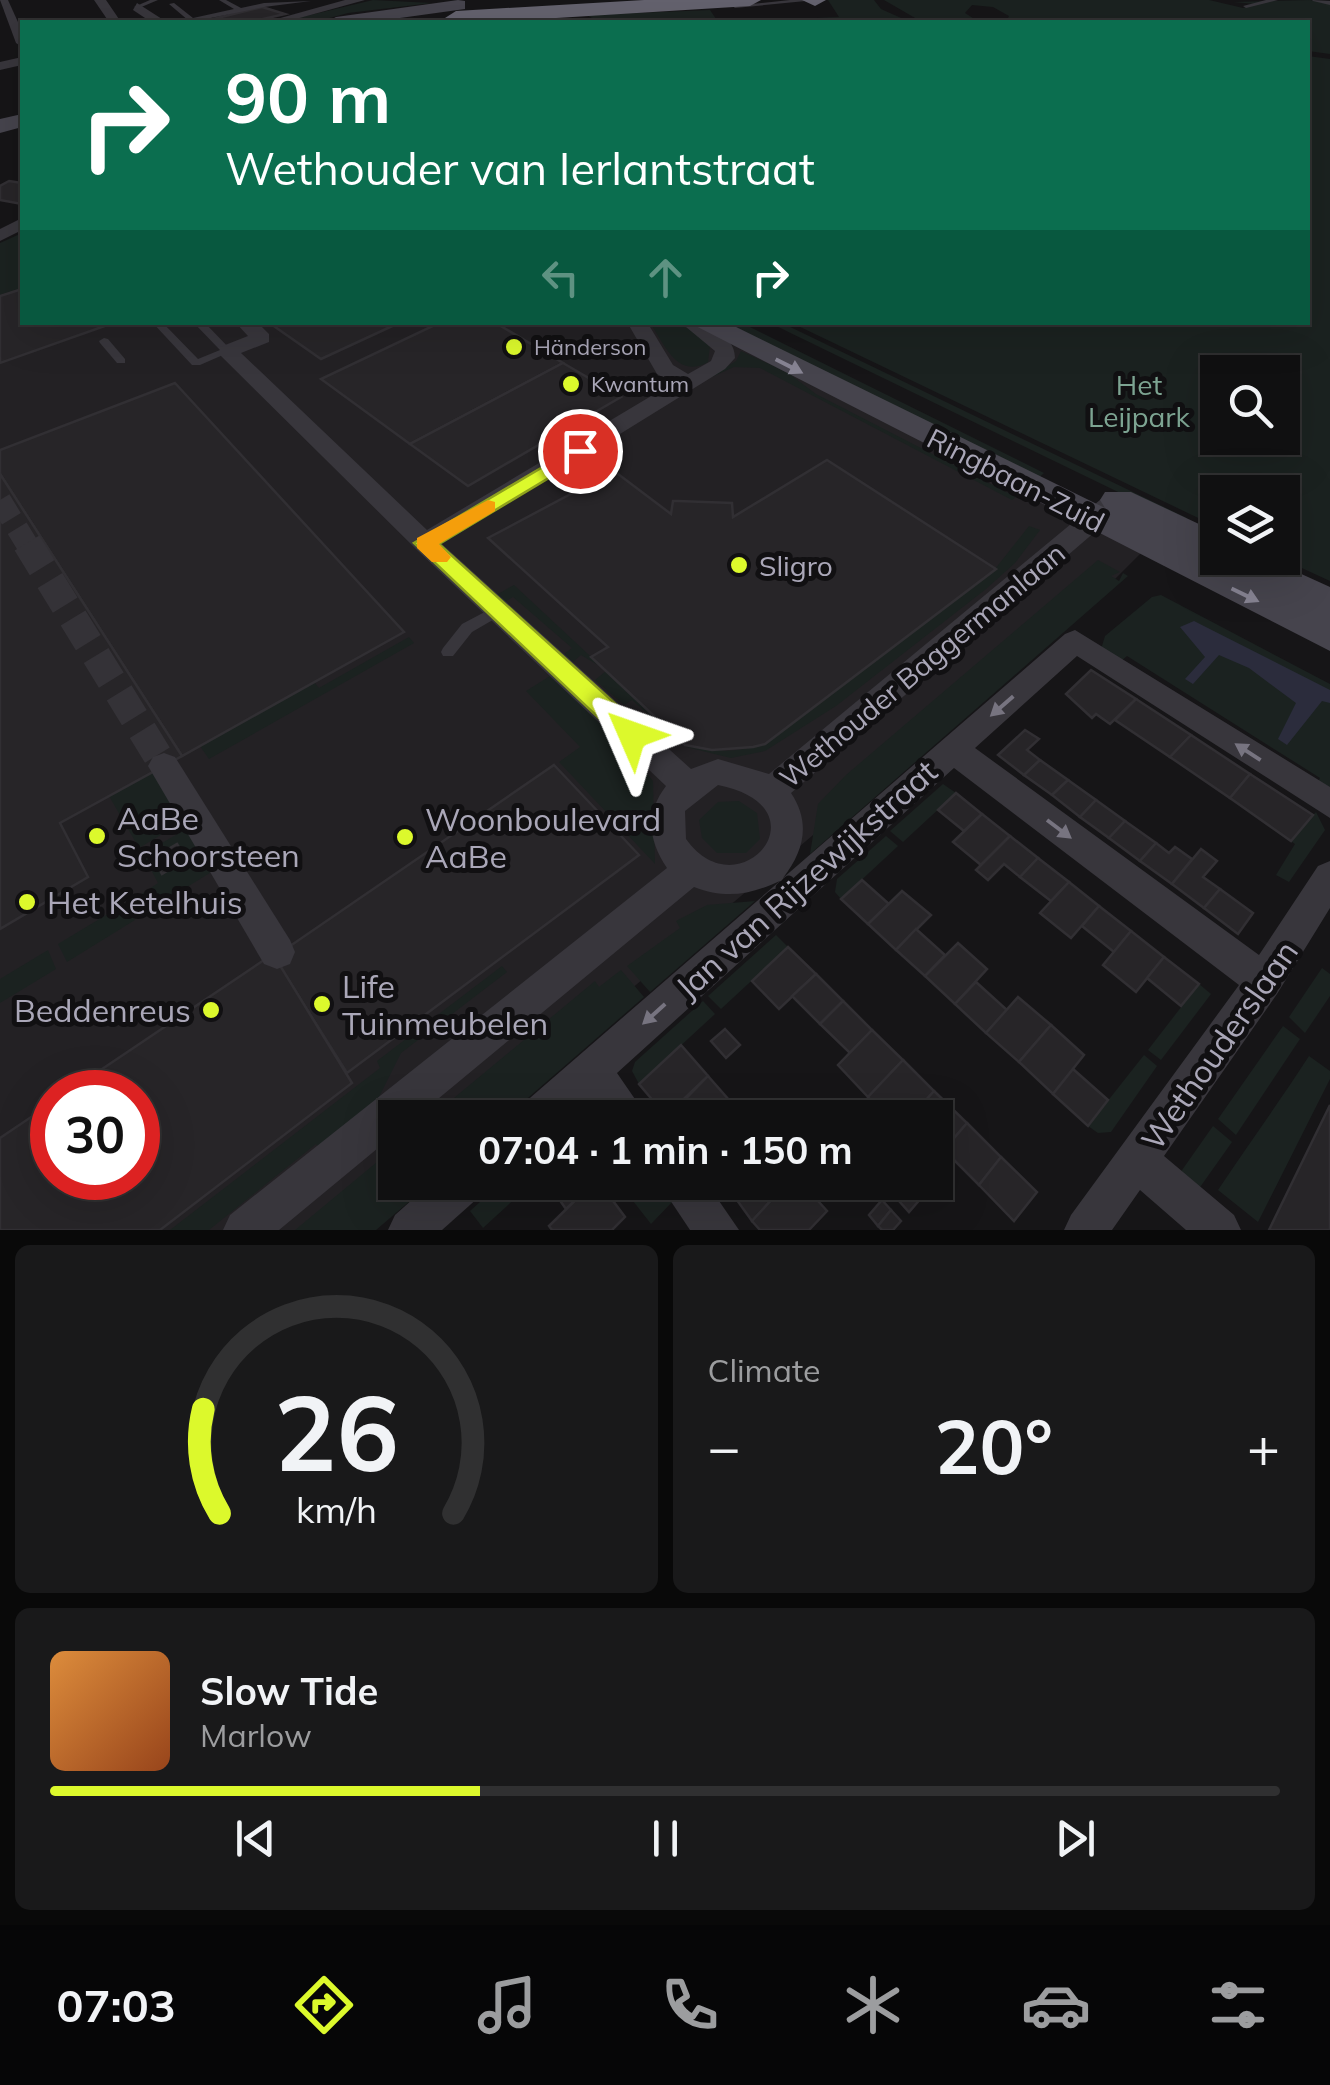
<!DOCTYPE html>
<meta charset="utf-8">
<style>
body{margin:0;font-family:Mulish,sans-serif;background:#19191a;color:#f1f3f6;height:100vh;display:flex;flex-direction:column;font-size:38px;white-space:nowrap}
*{box-sizing:border-box;margin:0}
p{font-size:32px;color:#9c9d9f}
.icon{flex:none;width:55px;height:55px;fill:none;stroke:currentColor;stroke-width:2;stroke-linecap:round;stroke-linejoin:round}
.map{position:relative;height:1230px;overflow:hidden}
.panel{display:flex;flex-direction:column;gap:15px;padding:15px;background:#090909;flex:1}
.panel>*{flex:none}
.guide{position:absolute;left:20px;top:20px;width:1290px;height:305px;border-radius:0px;box-shadow:0 10px 40px #0002,0 0 0 2px #303031;background:#0b6e4f;color:#fff;overflow:hidden}
.tools{position:absolute;left:1200px;top:355px;display:grid;gap:20px}
.tools a{display:grid;place-items:center;width:100px;height:100px;border-radius:0px;background:#101011;box-shadow:0 10px 40px #0002,0 0 0 2px #303031;font-size:50px}
.speed{position:absolute;left:30px;top:1070px;display:flex;gap:20px;font-size:50px;font-weight:700;text-align:center}
.speed>*{display:grid;place-content:center;width:130px;height:130px;border-radius:50%;background:#101011;box-shadow:0 10px 40px #0002,0 0 0 2px #303031;line-height:1}
.speed .limit{border:15px solid #d22;background:#fff;color:#111}
.pin{position:absolute;display:grid;place-items:center;width:85px;height:85px;color:#fff;margin:-42px;border:5px solid #fff;border-radius:50%;box-shadow:0 2px 10px #0007}
.me{position:absolute;width:110px;margin:-55px;rotate:313deg;stroke-linejoin:round;filter:drop-shadow(0 0 8px #0008)}
.turn{display:flex;align-items:center;gap:35px;height:210px;padding:0 40px;font-size:45px}
.turn .icon{width:130px;height:130px;stroke-width:2.5}
.turn b{display:block;font-size:70px;line-height:85px}
.lanes{display:flex;align-items:center;height:95px;padding:0 40px;background:#0003;justify-content:center;gap:50px;direction:ltr}
.lanes .off{opacity:.35}
.big{font-size:75px;font-weight:700;line-height:1.1}
.panel .widget{flex:1;display:flex;flex-direction:column;justify-content:center;gap:15px;min-width:0;padding:0 35px;border-radius:15px;background:#19191a}
.panel .dial{align-items:center;gap:0}
.dial svg{height:260px;overflow:visible;fill:none;stroke:#303031;stroke-width:7;stroke-linecap:round;text-anchor:middle}
.dial text{fill:#f1f3f6;stroke:none}
.song{display:flex;align-items:center;gap:30px}
.cover{width:120px;height:120px;border-radius:15px;background:linear-gradient(135deg,hsl(30 70% 55%),hsl(20 70% 35%))}
.played{height:10px;border-radius:5px;background:linear-gradient(90deg,#dcf92c 35%,#303031 35%)}
.keys{display:flex;justify-content:space-around;direction:ltr}
.heat{display:flex;justify-content:space-between;align-items:center;font-size:55px;direction:ltr}
.panel .tiles{flex:1;display:grid;gap:15px;grid-template-columns:1fr 1fr}
.widget:last-child{grid-column:span 2}
.trip{position:absolute;left:378px;top:1100px;width:575px;height:100px;border-radius:0px;background:#101011;box-shadow:0 10px 40px #0002,0 0 0 2px #303031;font-weight:700;line-height:100px;text-align:center}
.dock{display:flex;height:160px;justify-content:space-around;align-items:center;background:#060607;color:#9c9d9f}
.dock .icon{width:70px;height:70px}
.dock .current{color:#dcf92c}
.dock b{font-size:45px;color:#f1f3f6}
.map>svg:first-child{display:block}
</style>
<div class="map">
<svg width="1330" height="1230" viewBox="0 0 1330 1230">
<rect width="100%" height="100%" fill="#161517"/>
<path fill="#232124" fill-rule="evenodd" d="M22,234V322L707,323L1148,546L1112,582L480,1117L395,1118V1182L347,1230H0V244ZM52,1092H138V1178H52Z"/>
<g fill="#1b2220" fill-rule="evenodd">
<path d="M373,0L432,3L348,13L315,22H281Z"/>
<path d="M828,0H874L881,9L910,22H732L839,17Z"/>
<path d="M884,0H1209L1243,8L1255,4L1233,2L1310,0L1330,4V54L1308,51V22H1006L1009,16L993,7L972,5L965,13L979,22H922Z"/>
<path d="M710,10L718,22H601L586,15Z"/>
<path d="M1308,56L1330,59V581L1280,558L1282,492H1218L1217,527L792,323L1308,322ZM1218,372H1282V438H1218Z"/>
<path d="M22,233V288L0,295V243Z"/>
<path d="M650,323C677,323 692,326 710,345L708,362C677,380 664,343 650,323Z"/>
<path d="M720,323H742L1044,473L1035,481Z"/>
<path d="M770,323H782L1187,518L1182,523Z"/>
<path d="M741,351L788,373L816,394L1016,497L1012,500L760,368L734,367L701,382L736,361Z"/>
<path d="M1029,526L1040,530L1015,563L986,589L836,706L765,751L731,758L686,747L632,700L624,705L595,680L606,671C658,719 686,769 764,744L995,569Z"/>
<path d="M1098,560L1120,572L1111,576L1119,581L1123,573L1128,576L810,854L818,804L846,775Z"/>
<path d="M514,585L603,668L581,655L573,662L564,654L572,648L513,597L503,603L496,595Z"/>
<path d="M1161,595L1330,684V794L1316,786L1320,778L1127,656L1121,661L1101,649L1105,636L1152,597Z"/>
<path d="M409,637L414,643L209,759L200,746L314,682L319,688Z"/>
<path d="M550,676L631,753L653,781L655,864L559,762L580,747L526,691Z"/>
<path d="M156,769L188,819L139,848L109,796Z"/>
<path d="M943,784L956,793L903,842L890,831Z"/>
<path d="M739,801L757,813L760,839L746,853H717L702,838L699,820L718,802Z"/>
<path d="M1316,812L1325,830L1289,882L1276,875L1295,844L1291,841Z"/>
<path d="M193,825L218,868L145,913L137,897L158,883L143,854Z"/>
<path d="M886,836L898,846L841,899L835,892L837,879Z"/>
<path d="M755,901L650,992L627,966L680,928L676,921L707,905Z"/>
<path d="M126,903L135,920L67,962L58,944Z"/>
<path d="M776,935L788,947L721,1009L708,996Z"/>
<path d="M48,950L56,969L0,1003V979Z"/>
<path d="M502,966L507,972L401,1053L378,1099L319,1148L316,1144L209,1230H170L380,1068L377,1061Z"/>
<path d="M1322,968L1330,974V996L1305,1033L1289,1017Z"/>
<path d="M621,970L644,997L506,1117H431L595,981L599,987Z"/>
<path d="M1199,984L1211,994L1161,1060L1148,1050Z"/>
<path d="M703,1001L715,1014L639,1084L632,1071L635,1062Z"/>
<path d="M1283,1026L1300,1039L1236,1135L1218,1119Z"/>
<path d="M1144,1055L1157,1066L1111,1132L1098,1133L1088,1126Z"/>
<path d="M1309,1056L1330,1071V1079L1258,1222L1218,1190C1245,1149 1278,1104 1309,1056Z"/>
<path d="M1213,1126L1232,1142L1198,1190L1180,1173Z"/>
<path d="M395,1147V1182L431,1183L376,1230H295Z"/>
<path d="M502,1182L532,1183L483,1228L470,1211Z"/>
<path d="M619,1183H638L649,1196L661,1184L674,1200L651,1224Z"/>
</g>
<path fill="#2b2c3c" d="M1194,621L1330,690V703L1322,701L1287,745L1278,739L1296,703L1249,668L1219,655L1193,684L1185,679L1205,657L1180,627Z"/>
<g fill="#272528" stroke="#312f33" stroke-width="2.5">
<path d="M262,7L285,14L250,22L213,19Z"/>
<path d="M9,181L22,183V204L0,200V186Z"/>
<path d="M22,289V322H116L0,363V296Z"/>
<path d="M268,322H401L321,359Z"/>
<path d="M441,322H494L563,363L410,444L321,379Z"/>
<path d="M563,363L621,397L468,486L410,444Z"/>
<path d="M175,383L404,632L182,756L0,474V450Z"/>
<path d="M827,460L996,569L765,744L753,747L712,750L685,745L591,657L608,647L488,538L614,471L671,514L673,501H678L732,503L733,517Z"/>
<path d="M0,474L182,756L60,823L88,877L0,929Z"/>
<path d="M1091,670L1136,699L1110,724L1096,714L1092,718L1066,694Z"/>
<path d="M1136,699L1191,735L1170,757L1115,720Z"/>
<path d="M1025,730L1039,739L1027,750L1040,760L1024,775L998,755Z"/>
<path d="M1191,735L1250,774L1230,798L1170,757Z"/>
<path d="M1040,760L1068,780L1052,795L1024,775Z"/>
<path d="M554,765L639,855L347,1073L274,957Z"/>
<path d="M1250,774L1313,815L1291,841L1230,798Z"/>
<path d="M1068,780L1096,800L1080,817L1052,795Z"/>
<path d="M956,793L982,814L964,831L938,810Z"/>
<path d="M1096,800L1125,821L1109,838L1080,817Z"/>
<path d="M982,814L1010,836L981,865L953,842Z"/>
<path d="M1125,821L1156,843L1140,861L1109,838Z"/>
<circle cx="97" cy="835" r="10"/>
<path d="M1010,836L1038,858L1020,877L1004,864L988,880L976,870Z"/>
<path d="M1156,843L1169,853L1175,847L1192,859L1172,884L1140,861Z"/>
<path d="M177,844L186,859L162,874L153,858Z"/>
<path d="M1201,849L1217,861L1203,877L1220,889L1204,908L1172,884Z"/>
<path d="M1038,858L1069,882L1051,901L1020,877Z"/>
<path d="M862,880L889,904L868,924L841,899Z"/>
<path d="M1069,882L1099,906L1071,938L1040,913Z"/>
<path d="M1220,889L1253,913L1238,934L1204,908Z"/>
<path d="M902,891L931,915L896,950L868,924Z"/>
<path d="M1099,906L1131,931L1114,952L1082,926Z"/>
<path d="M916,929L945,955L925,976L896,950Z"/>
<path d="M1131,931L1164,957L1136,992L1103,965Z"/>
<path d="M958,943L987,969L955,1004L925,976Z"/>
<path d="M788,947L816,974L779,1009L752,981Z"/>
<path d="M273,954L352,1083L160,1230H0V1138L52,1103V1178H138V1092H68Z"/>
<path d="M1164,957L1199,984L1181,1006L1147,978Z"/>
<path d="M816,974L843,1001L820,1024L792,996Z"/>
<path d="M976,982L1007,1010L986,1033L955,1004Z"/>
<path d="M1018,997L1051,1025L1019,1062L986,1033Z"/>
<path d="M843,1001L872,1030L850,1053L820,1024Z"/>
<path d="M1051,1025L1084,1055L1053,1094L1019,1062Z"/>
<path d="M725,1029L740,1045L726,1058L711,1041Z"/>
<path d="M872,1030L903,1060L868,1097L838,1065Z"/>
<path d="M681,1045L708,1076L666,1116L639,1084Z"/>
<path d="M903,1060L934,1091L910,1118H888L868,1097Z"/>
<path d="M1073,1069L1108,1100L1088,1126L1053,1094Z"/>
<path d="M708,1076L736,1108L726,1118H667Z"/>
<path d="M934,1091L967,1123L935,1160V1118H910Z"/>
<path d="M1330,1105V1230H1269Z"/>
<path d="M967,1123L1001,1157L979,1185L944,1150Z"/>
<path d="M1001,1157L1037,1192L1014,1221L979,1185Z"/>
<path d="M547,1182H594L566,1209Z"/>
<path d="M594,1182H599L625,1217L612,1230H552L549,1226Z"/>
<path d="M724,1182H788L752,1221Z"/>
<path d="M788,1182H801L827,1211L809,1230H760L752,1221Z"/>
<path d="M912,1186L922,1197L909,1212L899,1201Z"/>
<path d="M882,1200L891,1210L878,1226L869,1215Z"/>
<path d="M891,1210L901,1221L893,1230H882L878,1226Z"/>
</g>
<g fill="none" stroke-linecap="round" stroke-linejoin="round">
<path stroke="#343237" stroke-width="22" stroke-dasharray="22 11" stroke-linecap="butt" d="M0,500L28,546"/>
<path stroke="#343237" stroke-width="29" stroke-dasharray="29 15" stroke-linecap="butt" d="M27,543L164,766"/>
<g fill="#38363c" fill-rule="evenodd">
<path d="M150,0H158L139,8L134,7Z"/>
<path d="M219,0H226L241,8L264,3L311,1L264,7L196,21L197,22L189,21L169,4L174,3L193,18L234,9Z"/>
<path d="M790,0H816L735,8L732,6Z"/>
<path d="M1266,0H1278L1246,8L1243,6Z"/>
<path d="M1312,0L1330,1V5L1313,1Z"/>
<path d="M152,322H162L198,359L220,350L193,322H204L232,351L200,365H192Z"/>
<path d="M104,338L108,339L125,359V363H117L100,343L99,341Z"/>
<path d="M498,605L503,606L505,610L503,614L472,632L453,656H443L441,652L443,648L462,624Z"/>
</g>
<g fill="#38363c" fill-rule="evenodd">
<path d="M0,0H8L22,31V47L16,43Z"/>
<path d="M94,0H106L121,22H109Z"/>
<path d="M345,0H365L285,22H266Z"/>
<path d="M137,3L162,19L164,22H151L133,10Z"/>
<path d="M22,57V65L0,70V62Z"/>
<path d="M22,218V230L0,241V229Z"/>
<path d="M235,322H257L269,334V342L241,353L427,530L673,383L657,374L627,322H647L673,365L688,374L711,361L715,351L680,322C701,322 735,332 735,358L725,369L442,544L691,769L718,759L769,774L1106,495H1124L1127,501L1124,507L791,793C811,823 804,851 783,878L1065,634L1075,630L1330,787V818L1077,656L975,748L1259,955L1318,866L1330,861V908L1277,994L1164,1156L1234,1215L1241,1230H1186L1140,1190L1112,1230H1064L1071,1215L1239,985L954,768L617,1073L648,1118H602L588,1099L568,1118H517L523,1104L780,881C749,895 726,899 694,887L415,1118H395V1134L279,1230H223L230,1215L667,868C648,839 645,814 666,786L416,549L220,355V347L248,336ZM718,785C829,807 739,913 686,839L685,811Z"/>
<path d="M164,753L175,757L290,940L295,952L290,964L277,969L264,964L148,766L153,757Z"/>
<path d="M432,1182H485L479,1197L442,1230H388L395,1215Z"/>
<path d="M658,1182H706L739,1230H690Z"/>
</g>
<g fill="#46444d" fill-rule="evenodd">
<path d="M458,0L465,1V9L371,22H327L336,17Z"/>
<path d="M22,114V127L0,133V119Z"/>
<path d="M688,322H726L1105,508L1100,500L1105,492H1131L1218,533V558H1266L1330,587V651Z"/>
</g>
<g fill="#64626e" fill-rule="evenodd">
<path d="M644,0H761L750,6L491,22H448L445,18L456,11Z"/>
<path d="M802,0H826L815,6Z"/>
</g>
</g>
<defs><path id="oneway-solid" d="M-6-.8H1V-3.2L6.5 0L1 3.2V.8H-6Z" transform="scale(2.5)"/></defs>
<g fill="#878493">
<use href="#oneway-solid" transform="translate(789 366) rotate(27)"/>
<use href="#oneway-solid" transform="translate(1245 595) rotate(26)"/>
</g>
<g fill="#777480">
<use href="#oneway-solid" transform="translate(1002 706) rotate(139)"/>
<use href="#oneway-solid" transform="translate(1248 752) rotate(-147)"/>
<use href="#oneway-solid" transform="translate(1059 829) rotate(37)"/>
<use href="#oneway-solid" transform="translate(654 1014) rotate(138)"/>
</g>
<path fill="#dcf92c" stroke="#8fa21d" stroke-width="2.5" d="M580,445L587,447V455L439,544L641,727L645,735L632,745L624,742L414,543Z"/>
<path fill="#f59e0b" d="M488,500L495,502V511L439,544L451,557L447,562H432L417,548V538Z"/>
<g fill="#dcf92c" stroke="#111012" stroke-width="4">
<circle cx="514" cy="347" r="10"/>
<circle cx="571" cy="384" r="10"/>
<circle cx="739" cy="565" r="10"/>
<circle cx="97" cy="836" r="10"/>
<circle cx="405" cy="837" r="10"/>
<circle cx="27" cy="902" r="10"/>
<circle cx="322" cy="1004" r="10"/>
<circle cx="211" cy="1010" r="10"/>
</g>
<g text-anchor="middle" dominant-baseline="central" stroke-width="10" stroke-linejoin="round" paint-order="stroke">
<g font-size="22" fill="#aaa7b8" stroke="#111012" text-anchor="start">
<text x="534" y="347">Händerson</text>
<text x="591" y="384">Kwantum</text>
</g>
<g font-size="28" fill="#7da492" stroke="#111012">
<text x="1139" y="384">Het<tspan x="1139" dy="32">Leijpark</tspan></text>
</g>
<g font-size="28" fill="#aaa7b8" stroke="#111012">
<text transform="translate(1016 480) rotate(27)">Ringbaan-Zuid</text>
<text transform="translate(922 665) rotate(-40)">Wethouder Baggermanlaan</text>
</g>
<g font-size="28" fill="#aaa7b8" stroke="#111012" text-anchor="start">
<text x="759" y="565">Sligro</text>
</g>
<g font-size="32" fill="#aaa7b8" stroke="#111012" text-anchor="start">
<text x="117" y="818">AaBe<tspan x="117" dy="37">Schoorsteen</tspan></text>
<text x="425" y="819">Woonboulevard<tspan x="425" dy="37">AaBe</tspan></text>
<text x="47" y="902">Het Ketelhuis</text>
<text x="342" y="986">Life<tspan x="342" dy="37">Tuinmeubelen</tspan></text>
<text x="191" y="1010" text-anchor="end">Beddenreus</text>
</g>
<g font-size="32" fill="#aaa7b8" stroke="#111012">
<text transform="translate(806 879) rotate(-42)">Jan van Rijzewijkstraat</text>
<text transform="translate(1219 1045) rotate(-55)">Wethouderslaan</text>
</g>
</g>
</svg>
<div class="tools">
<a><svg class="icon" aria-label="search" viewBox="0 0 24 24"><circle cx="10" cy="10" r="6"/><path d="M15 15l6 6"/></svg></a>
<a><svg class="icon" aria-label="layers" viewBox="0 0 24 24"><path d="M12 4l9 5-9 5-9-5zM3 14l9 5 9-5"/></svg></a>
</div>
<div class="speed"><div class="limit">30</div></div>
<div class="pin" style="left:580px;top:451px;background:#d93025"><svg class="icon" aria-label="arrive" viewBox="0 0 24 24"><path d="M6 21V4h12l-3 4 3 4H6"/></svg></div>
<svg class="me" style="left:632px;top:735px" viewBox="-20 -20 40 40"><path d="M0-17L14 15 0 8-14 15z" fill="#dcf92c" stroke="#fff" stroke-width="4"/></svg>
<div class="trip">07:04 · 1 min · 150 m</div>
<div class="guide">
<div class="turn"><svg class="icon" aria-label="right" viewBox="0 0 24 24"><path d="M7 20v-9h11M14 6l5 5-5 5"/></svg><div><b>90 m</b>Wethouder van Ierlantstraat</div></div>
<div class="lanes"><svg class="icon off" aria-label="left" viewBox="0 0 24 24"><path d="M17 20v-9H6M10 6l-5 5 5 5"/></svg><svg class="icon off" aria-label="ahead" viewBox="0 0 24 24"><path d="M12 20V5M6 11l6-6 6 6"/></svg><svg class="icon" aria-label="right" viewBox="0 0 24 24"><path d="M7 20v-9h11M14 6l5 5-5 5"/></svg></div>
</div>
</div>
<section class="panel">
<div class="tiles">
<div class="widget dial"><svg viewBox="0 0 100 80">
<path d="M14 69A42 42 0 1 1 86 69"/>
<path d="M14 69A42 42 0 0 1 9 37" stroke="#dcf92c"/>
<text x="50" y="56" font-size="32" font-weight="700">26</text>
<text x="50" y="72" font-size="11">km/h</text>
</svg></div>
<div class="widget"><p>Climate</p>
<div class="heat"><a>−</a><b class="big">20°</b><a>+</a></div>
</div>
<div class="widget">
<div class="song"><i class="cover"></i><div><b>Slow Tide</b><p>Marlow</p></div></div>
<div class="played"></div>
<div class="keys"><svg class="icon" aria-label="previous" viewBox="0 0 24 24"><path d="M18 5L8 12l10 7zM5 5v14"/></svg><svg class="icon" aria-label="pause" viewBox="0 0 24 24"><path d="M8 5v14M16 5v14"/></svg><svg class="icon" aria-label="next" viewBox="0 0 24 24"><path d="M6 5l10 7-10 7zM19 5v14"/></svg></div>
</div>
</div>
</section>
<nav class="dock">
<b>07:03</b>
<svg class="icon current" aria-label="directions" viewBox="0 0 24 24"><path d="M12 3l9 9-9 9-9-9zM9 14v-3h6M13 9l2 2-2 2"/></svg>
<svg class="icon" aria-label="music" viewBox="0 0 24 24"><path d="M9 18V5l10-2v13"/><circle cx="6" cy="18" r="3"/><circle cx="16" cy="16" r="3"/></svg>
<svg class="icon" aria-label="phone" viewBox="0 0 24 24"><path d="M5 4h4l2 5-3 2q2 4 5 5l2-3 5 2v4C11 20 4 13 5 4z"/></svg>
<svg class="icon" aria-label="climate" viewBox="0 0 24 24"><path d="M12 3v18M4 7l16 10M4 17L20 7"/></svg>
<svg class="icon" aria-label="car" viewBox="0 0 24 24"><path d="M5 17H2v-5l4-1 3-4h7l3 4 3 1v5h-3M9 17h6M6 11h13"/><circle cx="7" cy="17" r="2"/><circle cx="17" cy="17" r="2"/></svg>
<svg class="icon" aria-label="filters" viewBox="0 0 24 24"><path d="M4 7h16M4 17h16"/><circle cx="9" cy="7" r="2"/><circle cx="15" cy="17" r="2"/></svg>
</nav>
